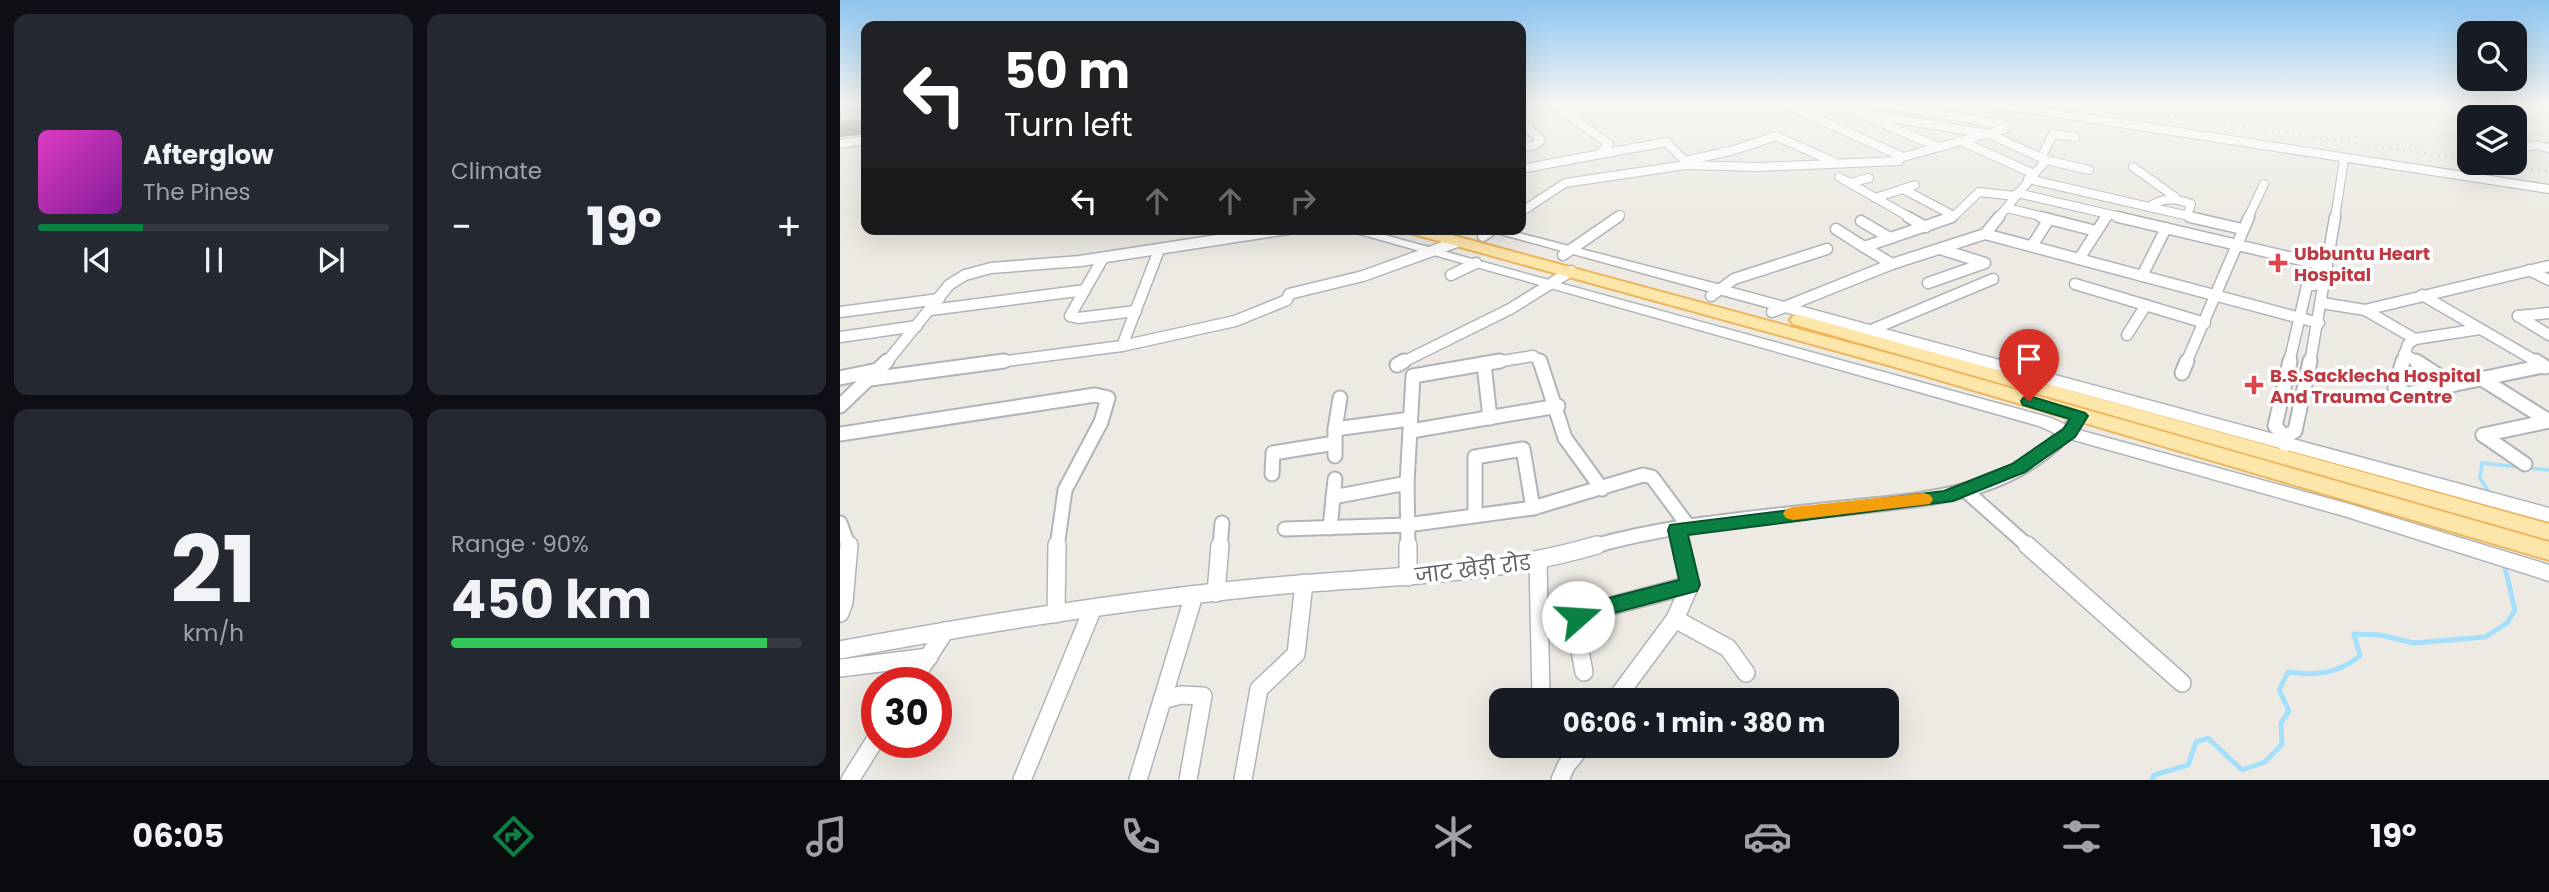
<!DOCTYPE html>
<meta charset="utf-8">
<style>
body{margin:0;font-family:Poppins,"Noto Sans Devanagari",sans-serif;background:#242831;color:#f1f3f6;height:100vh;display:flex;flex-direction:column;font-size:26px;white-space:nowrap}
*{box-sizing:border-box;margin:0}
p{font-size:23px;color:#9ea1a6}
.icon{flex:none;width:38px;height:38px;fill:none;stroke:currentColor;stroke-width:2;stroke-linecap:round;stroke-linejoin:round}
.map{position:relative;flex:1;overflow:hidden}
.panel{display:flex;flex-direction:column;gap:14px;padding:14px;background:#0d0f14;width:840px}
.panel>*{flex:none}
.top-card{position:absolute;left:21px;top:21px;width:665px;height:214px;border-radius:14px;box-shadow:0 7px 28px #0002;background:#202124;color:#fff;overflow:hidden}
.buttons{position:absolute;left:1617px;top:21px;display:grid;gap:14px}
.buttons a{display:grid;place-items:center;width:70px;height:70px;border-radius:14px;background:#171b24;box-shadow:0 7px 28px #0002;font-size:35px}
.speed{position:absolute;left:21px;top:667px;display:flex;gap:14px;font-size:35px;font-weight:700;text-align:center}
.speed>*{display:grid;place-content:center;width:91px;height:91px;border-radius:50%;background:#171b24;box-shadow:0 7px 28px #0002;line-height:1}
.speed .limit{border:10px solid #d22;background:#fff;color:#111}
.pin{position:absolute;display:grid;place-items:center;width:60px;height:60px;color:#fff;margin:-72px -30px;border-radius:50% 50% 50% 0;rotate:-45deg;box-shadow:0 0 7px #0007}
.pin .icon{rotate:45deg}
.me{position:absolute;width:77px;margin:-38px;rotate:71deg;stroke-linejoin:round;filter:drop-shadow(0 0 5px #0008)}
.turn{display:flex;align-items:center;gap:24px;height:147px;padding:0 28px;font-size:32px}
.turn .icon{width:91px;height:91px;stroke-width:2.5}
.turn b{display:block;font-size:49px;line-height:60px}
.lanes{display:flex;align-items:center;height:66px;padding:0 28px;background:#0003;justify-content:center;gap:35px;direction:ltr}
.lanes .off{opacity:.35}
.big{font-size:52px;font-weight:700;line-height:1.1}
.panel .widget{flex:1;display:flex;flex-direction:column;justify-content:center;gap:10px;min-width:0;padding:0 24px;border-radius:14px;background:#242831}
.panel .dial{align-items:center;gap:0}
.dial b{font-size:91px;line-height:1}
.song{display:flex;align-items:center;gap:21px}
.cover{width:84px;height:84px;border-radius:10px;background:linear-gradient(135deg,hsl(310 70% 55%),hsl(290 70% 35%))}
.played{height:7px;border-radius:4px;background:linear-gradient(90deg,#0b8043 30%,#363941 30%)}
.keys{display:flex;justify-content:space-around;direction:ltr}
.heat{display:flex;justify-content:space-between;align-items:center;font-size:38px;direction:ltr}
.charge{height:10px;border-radius:5px;background:linear-gradient(90deg,#34c759 90%,#363941 0)}
.panel .tiles{flex:1;display:grid;gap:14px;grid-template-columns:repeat(2,1fr)}
.trip{position:absolute;left:649px;top:688px;width:410px;height:70px;border-radius:14px;background:#171b24;box-shadow:0 7px 28px #0002;font-weight:700;line-height:70px;text-align:center}
.tab-bar{display:flex;height:112px;justify-content:space-around;align-items:center;background:#090b0e;color:#9ea1a6}
.tab-bar .icon{width:49px;height:49px}
.tab-bar .current{color:#0b8043}
.tab-bar b{font-size:32px;color:#f1f3f6}
main{display:flex;flex:1;min-height:0}
.map>svg:first-child{display:block}
</style>
<main>
<section class="panel">
<div class="tiles">
<div class="widget">
<div class="song"><i class="cover"></i><div><b>Afterglow</b><p>The Pines</p></div></div>
<div class="played"></div>
<div class="keys"><svg class="icon" aria-label="previous" viewBox="0 0 24 24"><path d="M18 5L8 12l10 7zM5 5v14"/></svg><svg class="icon" aria-label="pause" viewBox="0 0 24 24"><path d="M8 5v14M16 5v14"/></svg><svg class="icon" aria-label="next" viewBox="0 0 24 24"><path d="M6 5l10 7-10 7zM19 5v14"/></svg></div>
</div>
<div class="widget"><p>Climate</p>
<div class="heat"><a>−</a><b class="big">19°</b><a>+</a></div>
</div>
<div class="widget dial"><b>21</b><p>km/h</p></div>
<div class="widget"><p>Range · 90%</p><b class="big">450 km</b><div class="charge"></div></div>
</div>
</section>
<div class="map">
<svg width="1709" height="780" viewBox="0 0 1709 780">
<rect width="100%" height="100%" fill="#edeae3"/>
<g fill="none" stroke-linecap="round" stroke-linejoin="round">
<path stroke="#a4dffc" stroke-width="3.5" d="M1650,494L1640,478L1642,463L1709,470"/>
<path stroke="#a4dffc" stroke-width="5" d="M1312,780L1314,775L1348,765L1356,742L1368,738L1402,770L1425,762L1442,744L1441,723L1449,711L1439,690L1448,672C1477,676 1496,674 1520,656L1514,634L1540,635L1574,643L1645,637L1667,623L1675,610L1664,563"/>
<g stroke="#b0b4b8" stroke-width="10">
<g id="street-far3">
<path d="M714,104L769,144L760,153"/>
<path d="M958,104L949,106L1063,157L1165,129V125L1042,104"/>
<path d="M998,104L1098,147"/>
<path d="M1156,104L1709,189"/>
<path d="M0,109L26,105"/>
<path d="M1015,112L1149,134L1206,160L1158,218"/>
<path d="M681,122L701,140L695,145L681,148"/>
<path d="M1121,141L1194,174"/>
<path d="M0,144L26,140"/>
<path d="M1686,147L1696,145L1709,148"/>
<path d="M1201,158L1213,134L1235,137"/>
<path d="M1206,160L1249,170"/>
<path d="M1293,167L1335,197"/>
<path d="M681,169L826,142L845,161L894,150L936,136L994,162"/>
<path d="M999,177L1071,218"/>
<path d="M1188,179L1357,218"/>
<path d="M1009,183L1029,178"/>
<path d="M1063,189L1114,216"/>
<path d="M1177,193L1285,218"/>
<path d="M1035,198L1075,185"/>
<path d="M1309,207C1323,197 1336,198 1351,204L1347,216"/>
<path d="M1167,208L1208,218"/>
<path d="M681,212L725,183L846,165L918,167L1059,161"/>
<path d="M775,218L780,215"/>
<path d="M1107,218L1114,216L1139,192L1175,196"/>
<path d="M1265,218L1268,214"/>
<path d="M1408,218L1424,184"/>
<path d="M1495,218L1504,159"/>
</g>
</g>
<g stroke="#b0b4b8" stroke-width="13">
<g id="street-far2">
<path d="M1068,217L1086,227"/>
<path d="M1201,217L1256,231"/>
<path d="M1278,217L1487,266"/>
<path d="M1350,217L1402,229"/>
<path d="M1021,221L1050,238"/>
<path d="M996,229L1024,247"/>
<path d="M1145,234L1479,323"/>
<path d="M643,236L653,229"/>
<path d="M1192,246L1209,219"/>
<path d="M723,255L778,217"/>
<path d="M263,258L230,316L238,318L296,311"/>
<path d="M1239,259L1266,217"/>
<path d="M1052,264L1024,247L1112,217"/>
<path d="M1689,270L1709,280"/>
<path d="M611,275L636,263"/>
<path d="M1302,276L1326,228"/>
<path d="M1088,283L1145,263L1100,249"/>
<path d="M1235,284L1365,323"/>
<path d="M1582,295L1699,363"/>
<path d="M871,296L894,279L987,249"/>
<path d="M1482,303L1525,310L1709,266"/>
<path d="M91,310L245,290"/>
<path d="M1525,310L1575,339"/>
<path d="M0,312L99,299"/>
<path d="M932,312L1052,264L1145,234L1159,217"/>
<path d="M1678,316L1709,335"/>
<path d="M1678,316L1709,313"/>
<path d="M1031,330L1153,279"/>
<path d="M1287,335L1306,305"/>
<path d="M0,337L77,326"/>
<path d="M282,346L395,321L447,300L449,294L523,276L617,242"/>
<path d="M1564,354L1579,363"/>
<path d="M46,363L109,285L125,275L151,268L240,261L448,229"/>
<path d="M151,363L282,346L319,250"/>
<path d="M561,363L670,309L731,271"/>
<path d="M650,363L693,356L702,363"/>
<path d="M1346,363L1409,217"/>
<path d="M1449,363L1467,286L1485,283"/>
<path d="M1470,363L1495,217"/>
<path d="M1562,363L1568,344L1575,339L1640,329"/>
</g>
</g>
<g stroke="#b0b4b8" stroke-width="17">
<g id="street-far1">
<path d="M700,361L725,438L762,489"/>
<path d="M1563,361L1555,387L1567,394L1703,366"/>
<path d="M1576,361L1613,385"/>
<path d="M1696,361L1705,367"/>
<path d="M644,364L650,418"/>
<path d="M557,365L564,361"/>
<path d="M1342,373L1347,361"/>
<path d="M0,378L33,371"/>
<path d="M30,379L164,361"/>
<path d="M1642,379L1709,421"/>
<path d="M0,406L47,361"/>
<path d="M495,429L570,419"/>
<path d="M571,431L718,406"/>
<path d="M0,434L255,395L268,398L261,422L225,490L217,547"/>
<path d="M1643,435L1709,421"/>
<path d="M1643,435L1685,464"/>
<path d="M1445,437L1455,431L1470,361"/>
<path d="M1445,445V437L1435,426L1450,361"/>
<path d="M495,456V429L500,398"/>
<path d="M432,474L433,453L495,443"/>
<path d="M1126,491L1189,547"/>
<path d="M493,497L567,483"/>
<path d="M635,516V457L683,449L693,508"/>
<path d="M0,523L9,547"/>
<path d="M490,528L495,479"/>
<path d="M445,529L567,525L693,508L803,475L812,477L849,527"/>
<path d="M837,530L841,547"/>
<path d="M380,547L382,523"/>
<path d="M568,547L567,483L573,376L660,361"/>
<path d="M751,547C826,525 906,519 983,510C1078,499 1176,501 1240,416"/>
</g>
</g>
<g stroke="#b0b4b8" stroke-width="20">
<g id="street">
<path d="M568,545V577"/>
<path d="M1187,545L1342,683"/>
<path d="M698,561L701,696"/>
<path d="M376,593L380,545"/>
<path d="M0,613L4,602L9,545"/>
<path d="M216,614L217,545"/>
<path d="M835,619L888,648L906,673"/>
<path d="M0,650C134,625 269,603 404,589C522,576 643,579 757,545"/>
<path d="M0,668L89,657"/>
<path d="M744,672L735,624L741,614L850,585"/>
<path d="M72,682L105,631"/>
<path d="M322,700L341,695L363,696L348,780"/>
<path d="M775,700L835,619L850,585L841,545"/>
<path d="M10,780L37,737"/>
<path d="M182,780L253,608"/>
<path d="M298,780L354,595"/>
<path d="M403,780L419,689L456,654L464,583"/>
<path d="M720,780L726,766L742,746"/>
</g>
</g>
<g stroke="#b0b4b8" stroke-width="3">
<g id="secondary">
<path d="M502,229H523L1109,390L1211,418L1235,429L1509,504L1709,565V581L1504,516L1223,437L1199,426Z"/>
<path d="M642,229H663L885,286L1709,508V522Z"/>
</g>
</g>
<g stroke="#edb55c" stroke-width="4">
<g id="primary">
<path d="M564,229H589L1069,359L1709,542V560L1055,367L566,232Z"/>
<path d="M959,315L1709,524V540L953,324L950,320L953,316Z"/>
</g>
</g>
<use href="#street-far3" stroke="#fff" stroke-width="8"/>
<use href="#street-far2" stroke="#fff" stroke-width="10"/>
<use href="#street-far1" stroke="#fff" stroke-width="13"/>
<use href="#street" stroke="#fff" stroke-width="17"/>
<use href="#secondary" fill="#fff" fill-rule="evenodd"/>
<use href="#primary" fill="#fde6a9" fill-rule="evenodd"/>
<g stroke="#b2b3b3" stroke-width="2.5" stroke-dasharray="1 6" stroke-linecap="butt">
<path d="M1252,104L1629,160"/>
<path d="M1650,163L1709,171"/>
</g>
</g>
<path fill="#aca9a5" d="M26,112V134L0,137Z"/>
<path fill="#8c8a86" d="M18,120L25,134L0,137V123Z"/>
<path fill="#c8c5c0" stroke="#8c8a86" stroke-width="2" d="M0,106L26,112V124L18,120L0,123Z"/>
<linearGradient id="sky" x2="0" y2="1"><stop stop-color="#8dc5f0"/><stop offset="0.49" stop-color="#f7f6f2"/><stop offset="1" stop-color="#f7f6f2" stop-opacity="0"/></linearGradient>
<rect width="1709" height="213" fill="url(#sky)"/>
<path fill="#0b8043" stroke="#07532c" stroke-width="2" d="M1189,396L1245,413L1248,416L1235,437L1185,472L1113,501L848,535L860,585L857,591L755,618L738,625L730,623L727,617L730,611L742,605L839,580L828,530L830,525L1104,491L1172,464L1223,429L1230,419L1183,405L1181,401L1183,398Z"/>
<path fill="#f59e0b" d="M1084,493L1090,495L1093,499L1090,504L953,520L946,518L943,514L946,509L953,507Z"/>
<g fill="#e0444e" stroke="#fff" stroke-width="2.5">
<path d="M1434.5 252.5h7v7h7v7h-7v7h-7v-7h-7v-7h7z"/>
<path d="M1410.5 374.5h7v7h7v7h-7v7h-7v-7h-7v-7h7z"/>
</g>
<g text-anchor="middle" dominant-baseline="central" stroke-width="7" stroke-linejoin="round" paint-order="stroke">
<g font-size="18" font-weight="bold" fill="#be3a42" stroke="#fff" text-anchor="start">
<text x="1454" y="253">Ubbuntu Heart<tspan x="1454" dy="21">Hospital</tspan></text>
<text x="1430" y="375">B.S.Sacklecha Hospital<tspan x="1430" dy="21">And Trauma Centre</tspan></text>
</g>
<g font-size="21" fill="#5b6063" stroke="#fff">
<text transform="translate(633 569) rotate(-7)">जाट खेड़ी रोड</text>
</g>
</g>
</svg>
<div class="buttons">
<a><svg class="icon" aria-label="search" viewBox="0 0 24 24"><circle cx="10" cy="10" r="6"/><path d="M15 15l6 6"/></svg></a>
<a><svg class="icon" aria-label="layers" viewBox="0 0 24 24"><path d="M12 4l9 5-9 5-9-5zM3 14l9 5 9-5"/></svg></a>
</div>
<div class="speed"><div class="limit">30</div></div>
<div class="pin" style="left:1189px;top:401px;background:#d93025"><svg class="icon" aria-label="arrive" viewBox="0 0 24 24"><path d="M6 21V4h12l-3 4 3 4H6"/></svg></div>
<svg class="me" style="left:738px;top:617px" viewBox="-20 -20 40 40"><circle r="19" fill="#fff"/><path d="M0-13L10 11 0 6-10 11z" fill="#0b8043"/></svg>
<div class="trip">06:06 · 1 min · 380 m</div>
<div class="top-card">
<div class="turn"><svg class="icon" aria-label="left" viewBox="0 0 24 24"><path d="M17 20v-9H6M10 6l-5 5 5 5"/></svg><div><b>50 m</b>Turn left</div></div>
<div class="lanes"><svg class="icon" aria-label="left" viewBox="0 0 24 24"><path d="M17 20v-9H6M10 6l-5 5 5 5"/></svg><svg class="icon off" aria-label="ahead" viewBox="0 0 24 24"><path d="M12 20V5M6 11l6-6 6 6"/></svg><svg class="icon off" aria-label="ahead" viewBox="0 0 24 24"><path d="M12 20V5M6 11l6-6 6 6"/></svg><svg class="icon off" aria-label="right" viewBox="0 0 24 24"><path d="M7 20v-9h11M14 6l5 5-5 5"/></svg></div>
</div>
</div>
</main>
<nav class="tab-bar">
<b>06:05</b>
<svg class="icon current" aria-label="directions" viewBox="0 0 24 24"><path d="M12 3l9 9-9 9-9-9zM9 14v-3h6M13 9l2 2-2 2"/></svg>
<svg class="icon" aria-label="music" viewBox="0 0 24 24"><path d="M9 18V5l10-2v13"/><circle cx="6" cy="18" r="3"/><circle cx="16" cy="16" r="3"/></svg>
<svg class="icon" aria-label="phone" viewBox="0 0 24 24"><path d="M5 4h4l2 5-3 2q2 4 5 5l2-3 5 2v4C11 20 4 13 5 4z"/></svg>
<svg class="icon" aria-label="climate" viewBox="0 0 24 24"><path d="M12 3v18M4 7l16 10M4 17L20 7"/></svg>
<svg class="icon" aria-label="car" viewBox="0 0 24 24"><path d="M5 17H2v-5l4-1 3-4h7l3 4 3 1v5h-3M9 17h6M6 11h13"/><circle cx="7" cy="17" r="2"/><circle cx="17" cy="17" r="2"/></svg>
<svg class="icon" aria-label="filters" viewBox="0 0 24 24"><path d="M4 7h16M4 17h16"/><circle cx="9" cy="7" r="2"/><circle cx="15" cy="17" r="2"/></svg>
<b>19°</b>
</nav>
